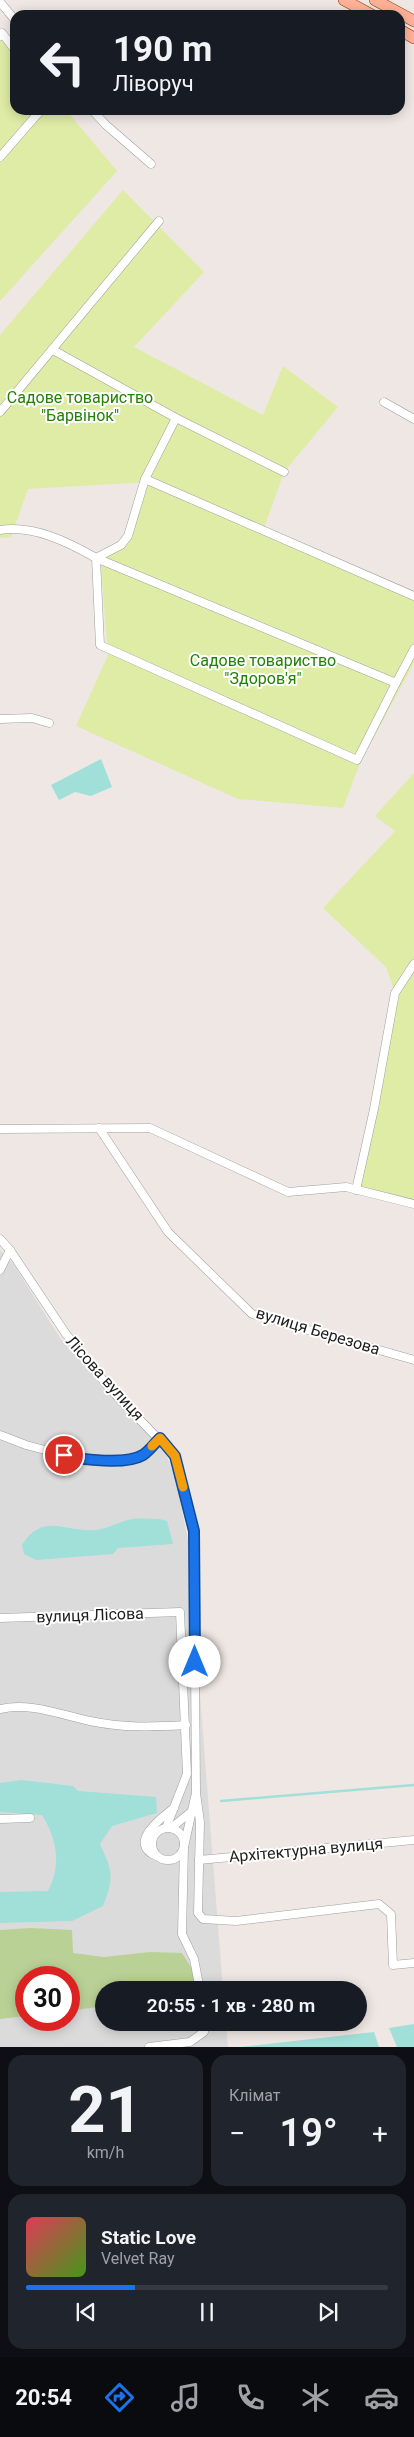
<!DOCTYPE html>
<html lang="uk">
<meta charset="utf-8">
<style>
body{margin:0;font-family:Roboto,sans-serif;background:#20242c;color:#f1f3f6;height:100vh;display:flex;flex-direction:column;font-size:19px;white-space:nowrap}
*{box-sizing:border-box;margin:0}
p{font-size:16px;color:#9ea1a6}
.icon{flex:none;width:28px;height:28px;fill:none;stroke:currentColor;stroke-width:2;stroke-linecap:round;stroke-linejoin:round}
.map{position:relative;height:2047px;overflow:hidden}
.details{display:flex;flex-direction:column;gap:8px;padding:8px;background:#0d0f14;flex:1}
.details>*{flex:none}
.hud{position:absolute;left:10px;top:10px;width:395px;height:105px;border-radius:15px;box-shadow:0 2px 12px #0003;background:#171b24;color:#f1f3f6;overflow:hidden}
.speed{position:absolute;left:15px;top:1966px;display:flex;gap:10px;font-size:25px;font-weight:700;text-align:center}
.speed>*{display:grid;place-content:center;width:65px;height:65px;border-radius:50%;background:#171b24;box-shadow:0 2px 12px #0003;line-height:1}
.speed .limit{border:8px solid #d22;background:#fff;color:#111}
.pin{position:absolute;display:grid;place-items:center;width:42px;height:42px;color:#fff;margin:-21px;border:2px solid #fff;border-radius:50%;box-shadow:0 1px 5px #0007}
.me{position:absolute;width:55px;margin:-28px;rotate:0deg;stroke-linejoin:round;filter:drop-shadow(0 0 4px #0008)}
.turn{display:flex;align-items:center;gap:18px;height:105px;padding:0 20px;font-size:22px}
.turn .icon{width:65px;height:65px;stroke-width:2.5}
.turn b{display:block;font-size:35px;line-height:42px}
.big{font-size:38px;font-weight:600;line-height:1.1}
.details .card{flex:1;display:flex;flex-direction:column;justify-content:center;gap:8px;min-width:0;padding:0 18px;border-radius:15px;background:#20242c}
.details .dial{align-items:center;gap:0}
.dial b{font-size:65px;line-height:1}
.song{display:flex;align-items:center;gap:15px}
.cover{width:60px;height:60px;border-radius:8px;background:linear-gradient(135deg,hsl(350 70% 55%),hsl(100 70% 35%))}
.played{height:5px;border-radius:2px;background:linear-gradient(90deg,#1a73e8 30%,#363941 30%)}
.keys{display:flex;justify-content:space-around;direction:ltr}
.heat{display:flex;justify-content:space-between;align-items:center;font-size:28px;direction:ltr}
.details .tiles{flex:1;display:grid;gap:8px;grid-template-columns:1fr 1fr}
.card:last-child{grid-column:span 2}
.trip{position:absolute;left:95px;top:1981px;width:272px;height:50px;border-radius:25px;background:#171b24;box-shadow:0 2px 12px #0003;font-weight:600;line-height:50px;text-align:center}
.tabs{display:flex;height:80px;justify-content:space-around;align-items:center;background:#090b0e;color:#9ea1a6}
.tabs .icon{width:35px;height:35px}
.tabs .on{color:#1a73e8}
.tabs b{font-size:22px;color:#f1f3f6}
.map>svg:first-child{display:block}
</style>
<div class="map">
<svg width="414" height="2047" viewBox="0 0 414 2047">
<rect width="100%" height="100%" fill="#efe7e3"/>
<path fill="#dcdbdb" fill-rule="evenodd" d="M0,1250L14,1265L60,1338L165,1453L175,1475L188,1541L223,1990H104V2022L226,2023L228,2047H0ZM26,1978H69V2020H26Z"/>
<g fill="#dfeca6">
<path d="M0,29L15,48V110H66L117,171L0,301Z"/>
<path d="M123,190L204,272L134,347L263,415L283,366L338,407L284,472L263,531L414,591V663L360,763L343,808L238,799L76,726L108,655L100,556L130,540L148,482L28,489L11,537L0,538V335Z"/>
<path d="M414,773V1203L356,1190L395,993L386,967L323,908L395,831L375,816Z"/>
</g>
<path fill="#bad196" d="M31,1928L72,1930L73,1953L104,1957L150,1952L182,1953L198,1978L193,1990H104V2006L69,2011V1978H26V2016L0,2019V1930Z"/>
<g fill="#a1dfd9">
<path d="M101,759L112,787L91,796L75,792L59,800L51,785Z"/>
<path d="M159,1519L167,1521L173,1544L118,1548L113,1554L36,1560L24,1554L22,1545C43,1511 66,1533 95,1530C108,1529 120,1521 132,1519C141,1518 151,1519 159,1519Z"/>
<path d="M21,1780L73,1786L78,1791L156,1797L157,1813L112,1826L100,1844C113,1872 114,1877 103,1906L72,1921L0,1923V1892L48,1891C62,1865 57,1839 42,1815L0,1812V1783Z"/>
<path d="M414,2024V2047H397L389,2028Z"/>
<path d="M374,2032L379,2047H241Z"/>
</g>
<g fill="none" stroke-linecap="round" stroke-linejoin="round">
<path stroke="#a1dfd9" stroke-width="2.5" d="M221,1801L414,1785"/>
<g stroke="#9f9f9f" stroke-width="9">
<g id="minor">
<path d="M0,2L15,20"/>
<path d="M0,36L2,33L15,50"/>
<path d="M92,110L106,125L151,164"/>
<path d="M0,157L41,110"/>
<path d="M53,350L176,418L145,479L414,596"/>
<path d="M384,402L414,419"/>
<path d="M0,412L159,221"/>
<path d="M176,418L284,472"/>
<path d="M0,530C34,525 68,542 96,558L396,683L357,760L100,645L96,558"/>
<path d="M96,558L121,545L128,536L145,479"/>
<path d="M396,683L414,649"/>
<path d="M0,719L32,718L49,723"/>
<path d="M99,1128L168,1232L252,1314L414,1360"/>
<path d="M0,1129L150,1128L288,1192L346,1187L414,1204"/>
<path d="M356,1190L374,1109L395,993L414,964"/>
<path d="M0,1239L10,1250L66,1334L110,1389L175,1456L194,1531L196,1793L200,1822L198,1913L203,1919L236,1921L379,1904L391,1914L393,1965L414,1963"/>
<path d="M0,1270L10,1250"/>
<path d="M0,1435L26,1445L83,1460L132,1459L144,1455L160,1438"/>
<path d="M0,1618L180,1612L187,1774L166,1828"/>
<path d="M0,1709C30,1702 61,1715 90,1721C123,1728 153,1727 186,1725"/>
<path d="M195,1797L184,1847L182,1934L194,1959L200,1990"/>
<path d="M0,1819L30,1818"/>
<path d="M171,1828L191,1812"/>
<circle cx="168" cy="1844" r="16"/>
<path d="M156,1856C127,1843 161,1818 174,1808"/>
<path d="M199,1860L414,1840"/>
<path d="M149,2047L190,2042L204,2032L203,2022"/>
</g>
</g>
<g stroke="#973500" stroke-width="12">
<g id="primary">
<path d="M344,0L372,15"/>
<path d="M375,0L414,21"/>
<path d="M400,30L414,38"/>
</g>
</g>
<use href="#minor" stroke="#fff" stroke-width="8"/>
<use href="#primary" stroke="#ffb298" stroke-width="11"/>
</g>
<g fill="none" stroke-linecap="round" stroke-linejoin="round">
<g stroke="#114b97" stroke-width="12">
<path id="route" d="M64,1455C83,1460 126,1465 143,1455C149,1451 155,1443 160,1438L175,1456L194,1531L195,1662"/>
</g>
<use href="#route" stroke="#1a73e8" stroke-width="9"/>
<path stroke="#f59e0b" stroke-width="9" d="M152,1446L160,1438L175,1456L183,1487"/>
</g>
<g text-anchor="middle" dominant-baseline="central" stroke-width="4" stroke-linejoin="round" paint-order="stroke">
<g font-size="16" fill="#238106" stroke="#fff">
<text x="80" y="397">Садове товариство<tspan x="80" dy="18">"Барвінок"</tspan></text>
<text x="263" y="660">Садове товариство<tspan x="263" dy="18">"Здоров'я"</tspan></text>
</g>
<g font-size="16" fill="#1e1e1e" stroke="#fff">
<text transform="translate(318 1331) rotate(17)">вулиця Березова</text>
<text transform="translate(105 1378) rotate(48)">Лісова вулиця</text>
<text transform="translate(90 1615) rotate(-2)">вулиця Лісова</text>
<text transform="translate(306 1850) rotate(-5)">Архітектурна вулиця</text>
</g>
</g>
</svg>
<div class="speed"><div class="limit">30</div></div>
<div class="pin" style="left:64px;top:1455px;background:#d93025"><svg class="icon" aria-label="arrive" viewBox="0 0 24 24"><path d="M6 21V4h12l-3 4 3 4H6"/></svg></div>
<svg class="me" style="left:195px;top:1662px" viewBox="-20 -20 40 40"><circle r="19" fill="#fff"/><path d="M0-13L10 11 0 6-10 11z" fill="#1a73e8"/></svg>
<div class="trip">20:55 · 1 хв · 280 m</div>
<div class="hud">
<div class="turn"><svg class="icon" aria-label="left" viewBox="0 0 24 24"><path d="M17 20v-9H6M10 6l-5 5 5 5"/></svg><div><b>190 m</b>Ліворуч</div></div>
</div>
</div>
<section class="details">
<div class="tiles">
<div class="card dial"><b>21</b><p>km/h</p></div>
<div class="card"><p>Клімат</p>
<div class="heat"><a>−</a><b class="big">19°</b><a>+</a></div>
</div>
<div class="card">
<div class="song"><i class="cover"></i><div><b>Static Love</b><p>Velvet Ray</p></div></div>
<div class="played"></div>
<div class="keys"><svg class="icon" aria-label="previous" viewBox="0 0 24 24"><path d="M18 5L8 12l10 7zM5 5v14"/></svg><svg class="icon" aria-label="pause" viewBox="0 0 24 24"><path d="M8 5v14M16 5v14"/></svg><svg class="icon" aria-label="next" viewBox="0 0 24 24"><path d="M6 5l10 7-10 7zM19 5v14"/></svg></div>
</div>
</div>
</section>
<nav class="tabs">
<b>20:54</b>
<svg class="icon on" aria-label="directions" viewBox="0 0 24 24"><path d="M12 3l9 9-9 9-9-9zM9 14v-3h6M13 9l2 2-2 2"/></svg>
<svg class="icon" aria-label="music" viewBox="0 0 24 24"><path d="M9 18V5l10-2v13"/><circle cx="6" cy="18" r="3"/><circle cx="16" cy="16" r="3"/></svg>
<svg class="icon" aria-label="phone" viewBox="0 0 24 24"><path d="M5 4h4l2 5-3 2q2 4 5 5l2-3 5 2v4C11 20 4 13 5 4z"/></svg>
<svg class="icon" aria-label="climate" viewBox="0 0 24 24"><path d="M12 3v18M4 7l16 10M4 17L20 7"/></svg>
<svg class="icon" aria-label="car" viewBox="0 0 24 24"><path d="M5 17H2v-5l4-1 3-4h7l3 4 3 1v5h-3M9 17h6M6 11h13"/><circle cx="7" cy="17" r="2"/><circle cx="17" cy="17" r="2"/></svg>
</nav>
